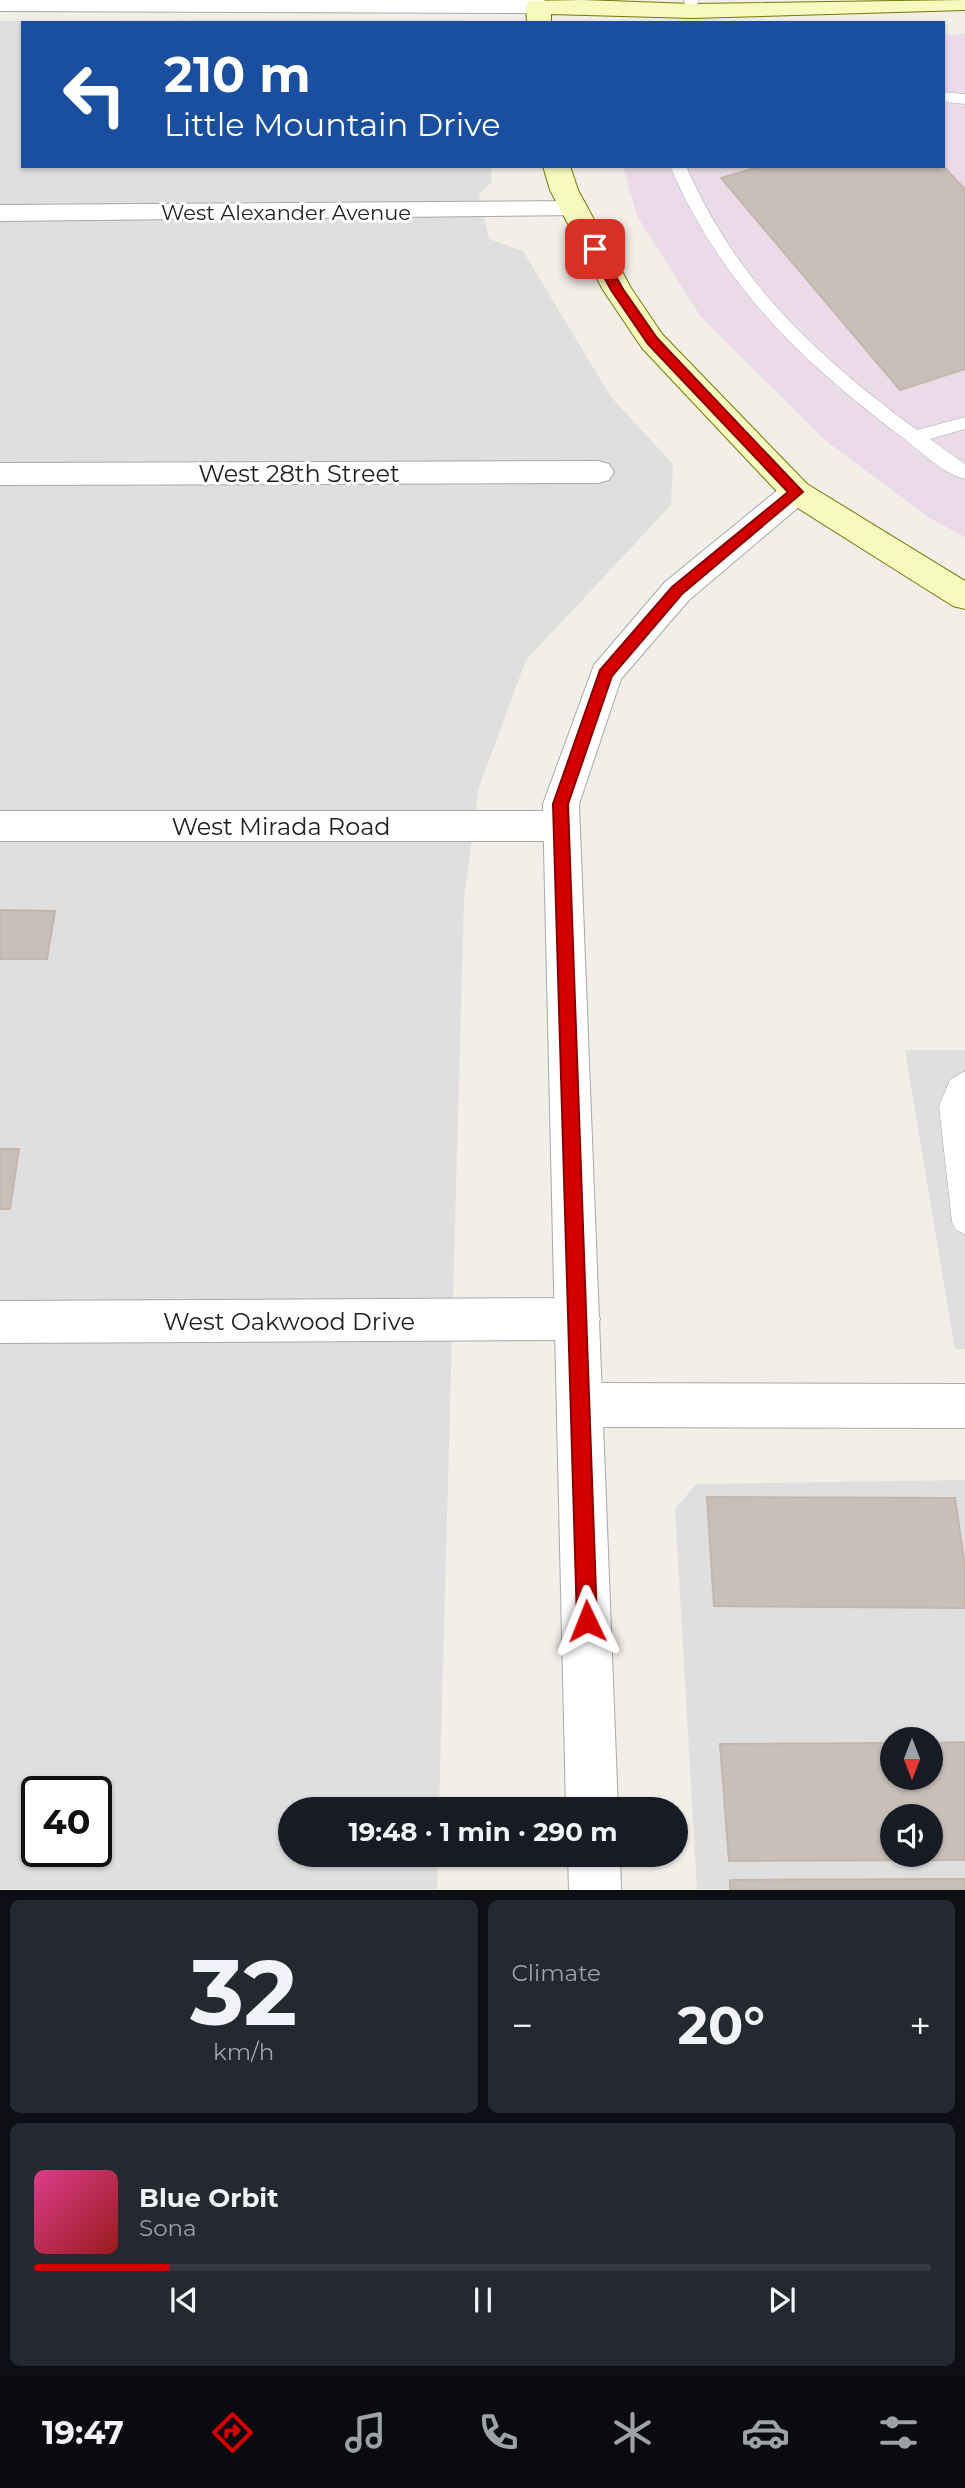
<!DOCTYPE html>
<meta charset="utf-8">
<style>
body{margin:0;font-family:Montserrat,sans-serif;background:#242831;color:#f1f3f6;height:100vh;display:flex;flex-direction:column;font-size:26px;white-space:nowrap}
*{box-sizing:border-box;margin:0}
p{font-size:23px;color:#9ea1a6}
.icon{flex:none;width:38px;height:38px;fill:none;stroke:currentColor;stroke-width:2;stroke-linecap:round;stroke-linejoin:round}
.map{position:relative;height:1890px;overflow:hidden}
.details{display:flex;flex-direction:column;gap:10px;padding:10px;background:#0d0f14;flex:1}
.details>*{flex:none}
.guide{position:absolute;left:21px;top:21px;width:924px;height:147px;border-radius:0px;box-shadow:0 2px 5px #0004;background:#1a4fa0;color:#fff;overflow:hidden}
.needle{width:46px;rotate:180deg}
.fabs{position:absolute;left:880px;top:1727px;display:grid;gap:14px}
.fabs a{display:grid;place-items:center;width:63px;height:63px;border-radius:50%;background:#171b24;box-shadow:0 2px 5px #0004;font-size:35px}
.speed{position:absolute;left:21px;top:1776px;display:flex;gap:14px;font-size:35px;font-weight:700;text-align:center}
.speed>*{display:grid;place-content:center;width:91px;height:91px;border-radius:50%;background:#171b24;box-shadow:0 2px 5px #0004;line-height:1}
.speed .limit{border:4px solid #111;border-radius:10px;background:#fff;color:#111}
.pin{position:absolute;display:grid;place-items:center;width:60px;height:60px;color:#fff;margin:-30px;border-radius:14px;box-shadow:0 4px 10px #0006}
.me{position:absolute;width:77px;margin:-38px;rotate:358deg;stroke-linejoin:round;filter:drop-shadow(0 0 5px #0008)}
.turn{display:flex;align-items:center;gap:24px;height:147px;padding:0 28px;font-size:32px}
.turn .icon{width:91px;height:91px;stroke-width:2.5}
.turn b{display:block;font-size:49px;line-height:60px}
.big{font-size:52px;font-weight:700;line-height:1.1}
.details .tile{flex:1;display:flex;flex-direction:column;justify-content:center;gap:10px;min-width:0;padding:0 24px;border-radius:10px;background:#242831}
.details .dial{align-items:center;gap:0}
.dial b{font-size:91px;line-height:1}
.song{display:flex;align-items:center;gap:21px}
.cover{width:84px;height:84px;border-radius:10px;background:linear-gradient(135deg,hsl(330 70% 55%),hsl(0 70% 35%))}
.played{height:7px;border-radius:4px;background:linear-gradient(90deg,#d40000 15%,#363941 15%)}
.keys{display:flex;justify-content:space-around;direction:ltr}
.heat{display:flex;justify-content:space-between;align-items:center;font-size:38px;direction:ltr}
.details .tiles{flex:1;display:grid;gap:10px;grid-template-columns:1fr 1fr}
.tile:last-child{grid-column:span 2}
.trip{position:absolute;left:278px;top:1797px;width:410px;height:70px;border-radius:35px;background:#171b24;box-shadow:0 2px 5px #0004;font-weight:700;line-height:70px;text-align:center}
.tabs{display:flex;height:112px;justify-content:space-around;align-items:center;background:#090b0e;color:#9ea1a6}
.tabs .icon{width:49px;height:49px}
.tabs .selected{color:#d40000}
.tabs b{font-size:32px;color:#f1f3f6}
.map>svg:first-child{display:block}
</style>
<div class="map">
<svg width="965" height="1890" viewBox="0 0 965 1890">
<rect width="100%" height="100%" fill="#f2efe9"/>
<g fill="#e0dfdf" fill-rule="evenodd">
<path d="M464,20L467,23H23V166H491L492,182L479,194L489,239L523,251L611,397L673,464L671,505L526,660L479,787L464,899L439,1809L290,1810V1855H438L437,1889H0V21ZM37,1792H96V1852H37Z"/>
<path d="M905,1050H965V1349H955Z"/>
<path d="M965,1480V1889H697L675,1509L696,1484ZM892,1740H931V1778H892ZM892,1816H931V1855H892Z"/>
</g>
<path fill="#ebdbe8" d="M965,34V537L931,519L827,442L701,317L637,216L623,166H943V35Z"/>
<g fill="#c7bfb8" stroke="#c4b6ab" stroke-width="2" fill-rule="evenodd">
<path d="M762,166H943L965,189V369L900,390L721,178Z"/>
<path d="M0,910L55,911L47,959H0Z"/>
<path d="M0,1149H19L10,1209H0Z"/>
<path d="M707,1497L955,1498L965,1567V1608L714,1606Z"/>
<path d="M965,1742V1860L729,1861L720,1744L892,1743V1778H931V1743ZM892,1816H931V1855H892Z"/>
<path d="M965,1879V1890H730V1880Z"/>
</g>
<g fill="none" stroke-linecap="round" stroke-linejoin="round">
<g stroke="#a9a9a9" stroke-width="1">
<g id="service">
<path d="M684,0H698L697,14H687Z"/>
<path d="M943,92L965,94V104L943,102Z"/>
<path d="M670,166H686C738,284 816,355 917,430L965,417V429L930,439L965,464V479C942,473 918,449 899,435C799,360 720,282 670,166Z"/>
<path d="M965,1071V1234L956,1230L952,1222L939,1106L950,1080Z"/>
</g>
</g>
<g stroke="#a9a9a9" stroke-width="2">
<g id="minor">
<path d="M573,201L583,203L587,209L583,215L0,221V205Z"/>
<path d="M598,461L609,464L614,472L609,480L598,483L0,485V463Z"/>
<path d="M0,811H561L574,816L579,826L574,836L561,841H0Z"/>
<path d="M578,1298L594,1304L600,1319L594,1334L578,1340L0,1343V1301Z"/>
<path d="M580,1383L965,1384V1428L580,1427L564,1421L557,1405L564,1389Z"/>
</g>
</g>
<g stroke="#a9a9a9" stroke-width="2">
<g id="tertiary">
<path d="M0,0H544L550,6L547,11L538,13L0,11Z"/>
<path d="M796,481L807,484L812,492L807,500L689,600L621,679L579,804L618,1810H566L543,804L594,665L665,582L785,484Z"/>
<path d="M568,1855H620L621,1890H569Z"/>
</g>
</g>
<g stroke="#707d05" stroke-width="2">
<g id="secondary">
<path d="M582,0L692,4L965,0V10L692,18L551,14V23H527L526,6L529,1Z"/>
<path d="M543,166H570L578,190L631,288L662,334L807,484L965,581V609L953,606L785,500L642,348L603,290L550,190Z"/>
</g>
</g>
<use href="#service" fill="#fff" fill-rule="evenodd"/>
<use href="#minor" fill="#fff" fill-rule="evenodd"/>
<use href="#tertiary" fill="#fff" fill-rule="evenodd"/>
<use href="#secondary" fill="#f7fabf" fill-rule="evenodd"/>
</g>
<path fill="#d40000" stroke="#8a0000" stroke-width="2" d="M591,247H599L623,289L657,338L803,492L682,594L612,676L568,804L597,1621L594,1628L587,1631L580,1628L577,1621L553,804L600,670L672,587L788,492L648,344L611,290L589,249Z"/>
<g text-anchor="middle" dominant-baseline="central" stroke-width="6" stroke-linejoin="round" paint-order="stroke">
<g font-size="21" fill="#222" stroke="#fff">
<text x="286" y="212">West Alexander Avenue</text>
</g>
<g font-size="24" fill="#222" stroke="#fff">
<text x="299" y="473">West 28th Street</text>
<text x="281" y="826">West Mirada Road</text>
<text x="289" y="1321">West Oakwood Drive</text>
</g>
</g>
</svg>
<div class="fabs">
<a><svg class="needle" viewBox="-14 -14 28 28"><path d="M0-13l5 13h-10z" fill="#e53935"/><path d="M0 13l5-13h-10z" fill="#9ea1a6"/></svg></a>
<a><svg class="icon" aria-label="sound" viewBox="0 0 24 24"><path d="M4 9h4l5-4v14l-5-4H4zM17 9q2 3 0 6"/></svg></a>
</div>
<div class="speed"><div class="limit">40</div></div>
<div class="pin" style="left:595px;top:249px;background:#d93025"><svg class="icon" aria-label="arrive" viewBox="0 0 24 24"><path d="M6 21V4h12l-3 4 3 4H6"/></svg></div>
<svg class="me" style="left:587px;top:1621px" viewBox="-20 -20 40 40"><path d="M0-17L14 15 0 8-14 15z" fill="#d40000" stroke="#fff" stroke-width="4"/></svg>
<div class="trip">19:48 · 1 min · 290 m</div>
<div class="guide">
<div class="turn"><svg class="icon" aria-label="left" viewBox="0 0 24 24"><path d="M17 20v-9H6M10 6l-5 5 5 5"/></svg><div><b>210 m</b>Little Mountain Drive</div></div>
</div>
</div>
<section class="details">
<div class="tiles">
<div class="tile dial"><b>32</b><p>km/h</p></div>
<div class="tile"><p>Climate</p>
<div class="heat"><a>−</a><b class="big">20°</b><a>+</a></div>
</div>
<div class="tile">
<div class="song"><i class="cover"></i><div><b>Blue Orbit</b><p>Sona</p></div></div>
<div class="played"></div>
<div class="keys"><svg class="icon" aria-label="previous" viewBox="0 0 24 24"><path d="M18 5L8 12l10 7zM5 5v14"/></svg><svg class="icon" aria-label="pause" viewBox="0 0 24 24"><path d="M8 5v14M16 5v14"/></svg><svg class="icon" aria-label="next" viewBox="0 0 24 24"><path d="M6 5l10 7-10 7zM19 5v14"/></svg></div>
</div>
</div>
</section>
<nav class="tabs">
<b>19:47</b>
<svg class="icon selected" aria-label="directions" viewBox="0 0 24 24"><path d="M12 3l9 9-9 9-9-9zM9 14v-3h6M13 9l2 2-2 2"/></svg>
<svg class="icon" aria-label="music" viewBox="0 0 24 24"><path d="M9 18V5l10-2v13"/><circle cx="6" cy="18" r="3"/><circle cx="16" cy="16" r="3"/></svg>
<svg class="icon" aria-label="phone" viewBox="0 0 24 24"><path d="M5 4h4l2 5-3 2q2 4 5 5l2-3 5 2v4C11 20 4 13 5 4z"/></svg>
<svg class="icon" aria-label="climate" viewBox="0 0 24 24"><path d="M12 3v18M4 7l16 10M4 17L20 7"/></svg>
<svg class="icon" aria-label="car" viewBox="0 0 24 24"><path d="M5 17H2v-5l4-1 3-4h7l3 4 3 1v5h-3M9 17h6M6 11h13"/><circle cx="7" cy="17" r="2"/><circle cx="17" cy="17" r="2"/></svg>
<svg class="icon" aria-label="filters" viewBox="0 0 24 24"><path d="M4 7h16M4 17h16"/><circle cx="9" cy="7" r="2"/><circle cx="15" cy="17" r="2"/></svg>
</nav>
